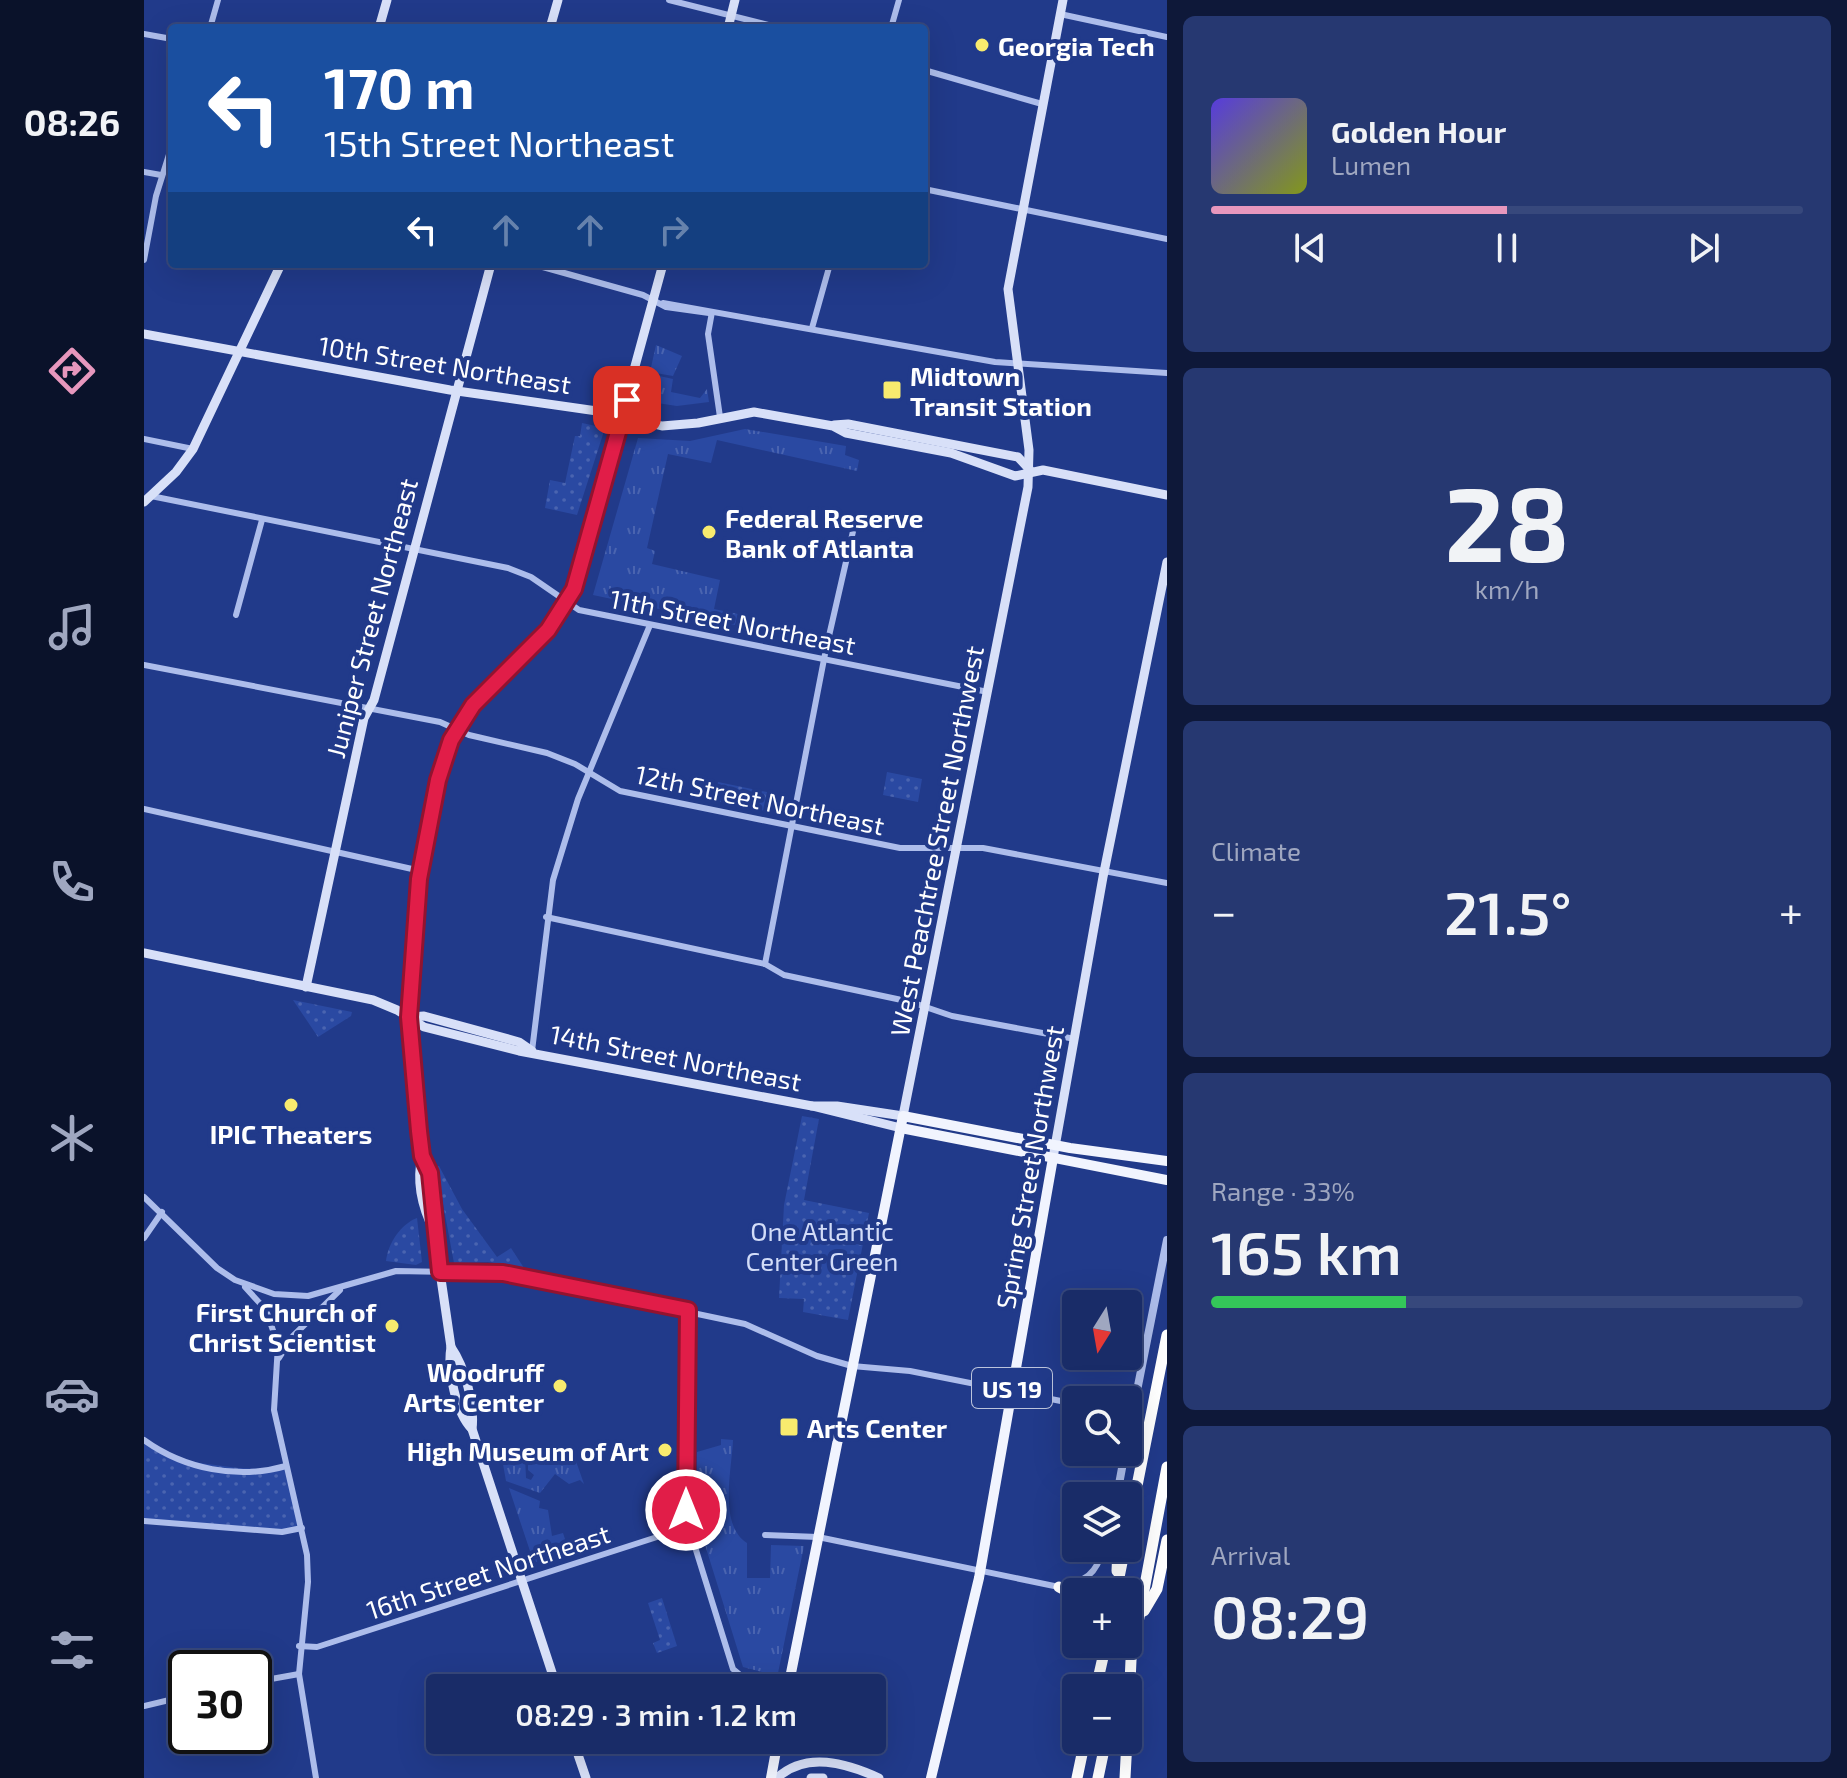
<!DOCTYPE html>
<meta charset="utf-8">
<style>
body{margin:0;font-family:"Exo 2",sans-serif;background:#263871;color:#f1f3f6;height:100vh;display:flex;flex-direction:column;font-size:30px;white-space:nowrap}
*{box-sizing:border-box;margin:0}
p{font-size:26px;color:#9fa7c0}
.icon{flex:none;width:44px;height:44px;fill:none;stroke:currentColor;stroke-width:2;stroke-linecap:round;stroke-linejoin:round}
.map{position:relative;flex:1;overflow:hidden}
.side{display:flex;flex-direction:column;gap:16px;padding:16px;background:#0e1839;width:680px}
.side>*{flex:none}
.hud{position:absolute;left:24px;top:24px;width:760px;height:244px;border-radius:8px;box-shadow:0 8px 32px #0002,0 0 0 2px #37487c;background:#1a4fa0;color:#fff;overflow:hidden}
.needle{width:52px;rotate:191deg}
.fabs{position:absolute;left:918px;top:1290px;display:grid;gap:16px}
.fabs a{display:grid;place-items:center;width:80px;height:80px;border-radius:8px;background:#192c68;box-shadow:0 8px 32px #0002,0 0 0 2px #37487c;font-size:40px}
.speed{position:absolute;left:24px;top:1650px;display:flex;gap:16px;font-size:40px;font-weight:700;text-align:center}
.speed>*{display:grid;place-content:center;width:104px;height:104px;border-radius:50%;background:#192c68;box-shadow:0 8px 32px #0002,0 0 0 2px #37487c;line-height:1}
.speed .limit{border:4px solid #111;border-radius:12px;background:#fff;color:#111}
.pin{position:absolute;display:grid;place-items:center;width:68px;height:68px;color:#fff;margin:-34px;border-radius:16px;box-shadow:0 4px 12px #0006}
.me{position:absolute;width:88px;margin:-44px;rotate:0deg;stroke-linejoin:round;filter:drop-shadow(0 0 6px #0008)}
.turn{display:flex;align-items:center;gap:28px;height:168px;padding:0 24px;font-size:36px}
.turn .icon{width:104px;height:104px;stroke-width:2.5}
.turn b{display:block;font-size:56px;line-height:68px}
.lanes{display:flex;align-items:center;height:76px;padding:0 24px;background:#0003;justify-content:center;gap:40px;direction:ltr}
.lanes .off{opacity:.35}
.big{font-size:60px;font-weight:600;line-height:1.1}
.side .card{flex:1;display:flex;flex-direction:column;justify-content:center;gap:12px;min-width:0;padding:0 28px;border-radius:12px;background:#263871}
.side .dial{align-items:center;gap:0}
.dial b{font-size:104px;line-height:1}
.song{display:flex;align-items:center;gap:24px}
.cover{width:96px;height:96px;border-radius:12px;background:linear-gradient(135deg,hsl(250 70% 55%),hsl(70 70% 35%))}
.played{height:8px;border-radius:4px;background:linear-gradient(90deg,#e797bd 50%,#37487c 50%)}
.keys{display:flex;justify-content:space-around;direction:ltr}
.heat{display:flex;justify-content:space-between;align-items:center;font-size:44px;direction:ltr}
.charge{height:12px;border-radius:6px;background:linear-gradient(90deg,#34c759 33%,#37487c 0)}
.trip{position:absolute;left:282px;top:1674px;width:460px;height:80px;border-radius:8px;background:#192c68;box-shadow:0 8px 32px #0002,0 0 0 2px #37487c;font-weight:600;line-height:80px;text-align:center}
main{display:flex;flex:1;min-height:0}
.tabs{display:flex;flex-direction:column;width:144px;justify-content:space-around;align-items:center;background:#0a122a;color:#9fa7c0}
.tabs .icon{width:56px;height:56px}
.tabs .active{color:#e797bd}
.tabs b{font-size:36px;color:#f1f3f6}
.map>svg:first-child{display:block}
</style>
<main>
<nav class="tabs">
<b>08:26</b>
<svg class="icon active" aria-label="directions" viewBox="0 0 24 24"><path d="M12 3l9 9-9 9-9-9zM9 14v-3h6M13 9l2 2-2 2"/></svg>
<svg class="icon" aria-label="music" viewBox="0 0 24 24"><path d="M9 18V5l10-2v13"/><circle cx="6" cy="18" r="3"/><circle cx="16" cy="16" r="3"/></svg>
<svg class="icon" aria-label="phone" viewBox="0 0 24 24"><path d="M5 4h4l2 5-3 2q2 4 5 5l2-3 5 2v4C11 20 4 13 5 4z"/></svg>
<svg class="icon" aria-label="climate" viewBox="0 0 24 24"><path d="M12 3v18M4 7l16 10M4 17L20 7"/></svg>
<svg class="icon" aria-label="car" viewBox="0 0 24 24"><path d="M5 17H2v-5l4-1 3-4h7l3 4 3 1v5h-3M9 17h6M6 11h13"/><circle cx="7" cy="17" r="2"/><circle cx="17" cy="17" r="2"/></svg>
<svg class="icon" aria-label="filters" viewBox="0 0 24 24"><path d="M4 7h16M4 17h16"/><circle cx="9" cy="7" r="2"/><circle cx="15" cy="17" r="2"/></svg>
</nav>
<div class="map">
<svg width="1023" height="1778" viewBox="0 0 1023 1778">
<defs>
<pattern id="grass-tufts" width="24" height="20" patternUnits="userSpaceOnUse" patternTransform="scale(2)"><rect width="24" height="20" fill="#2a49a2"/><path d="M3 7l-1-3M5 7V3M7 7l1-3M15 17l-1-3M17 17v-4M19 17l1-3" fill="none" stroke="#4a64b0"/></pattern>
<pattern id="park-dots" width="8" height="8" patternUnits="userSpaceOnUse" patternTransform="scale(2)"><rect width="8" height="8" fill="#2a49a2"/><path d="M2 2h.1M6 6h.1" fill="none" stroke="#4a64b0" stroke-width="1.8" stroke-linecap="round"/></pattern>
</defs>
<rect width="100%" height="100%" fill="#213a8a"/>
<g fill="url(#grass-tufts)">
<path d="M512,345L538,356L529,376L506,372Z"/>
<path d="M506,374L529,379L527,392L556,398L563,389L565,402L533,406L500,401Z"/>
<path d="M601,429L702,446L701,455L715,460L713,471L573,440L567,463L524,454L503,548L511,551L508,564L576,580L570,609L594,614L591,625L449,595L494,438L546,441Z"/>
<path d="M577,1439L589,1440C588,1468 574,1525 603,1543V1578H626L627,1545L660,1546L634,1673L629,1675L599,1667L553,1519V1452L577,1445Z"/>
<path d="M427,1447L440,1484L436,1480L425,1484L411,1474L396,1493L362,1481L359,1464L381,1457L382,1478L387,1480L390,1475L384,1470V1456L406,1449L408,1454Z"/>
<path d="M365,1488L396,1501L395,1508L404,1510L408,1536L419,1533L424,1548L390,1563Z"/>
</g>
<g fill="url(#park-dots)">
<path d="M438,423L461,428L433,515L401,508L406,480L421,483L431,436H436Z"/>
<path d="M743,772L778,779L774,802L739,795Z"/>
<path d="M574,782L642,796L638,814L571,801Z"/>
<path d="M149,1000L208,1012L207,1016L174,1037Z"/>
<path d="M658,1116L675,1119L660,1200L725,1213L704,1320L659,1312L660,1299L635,1298L640,1205Z"/>
<path d="M292,1166H295L318,1209L353,1257L367,1248L380,1268L344,1262L310,1263Z"/>
<path d="M273,1218L278,1262L272,1265L242,1261C244,1243 257,1224 273,1218Z"/>
<path d="M0,1439L41,1461L94,1468L146,1470L157,1526L138,1530L0,1522Z"/>
<path d="M518,1598L533,1646L513,1653L509,1643L516,1640L504,1603Z"/>
</g>
<g fill="none" stroke-linecap="round" stroke-linejoin="round">
<g stroke="#adbdeb" stroke-width="6">
<path d="M525,0L636,28"/>
<path d="M916,14L1023,37"/>
<path d="M66,28L74,0"/>
<path d="M747,28L755,0"/>
<path d="M0,34L28,39"/>
<path d="M780,70L898,104"/>
<path d="M0,172L17,175"/>
<path d="M780,189L1023,239"/>
<path d="M0,260L12,196L28,145"/>
<path d="M388,264L499,295L522,307L565,313"/>
<path d="M519,303L851,362L1023,373"/>
<path d="M568,312L564,334L576,417"/>
<path d="M668,328L686,264"/>
<path d="M0,439L49,449"/>
<path d="M7,496L364,568L387,577L435,610L844,692"/>
<path d="M92,615L118,520"/>
<path d="M0,665L296,722L325,735L403,753L431,764L476,791L756,848H839L1023,883"/>
<path d="M0,809L277,871"/>
<path d="M402,917L621,964L640,975L767,1002L808,1016L931,1039"/>
<path d="M621,964L682,649L710,527"/>
<path d="M388,1051L409,880L434,799L506,625"/>
<path d="M0,1197L73,1268L91,1280L130,1294L164,1296L252,1271L359,1273L601,1324L673,1356L708,1366L766,1371L932,1404"/>
<path d="M0,1238L18,1212"/>
<path d="M101,1287L122,1310L134,1345L130,1410L163,1555L164,1582L155,1674L172,1778"/>
<path d="M544,1310L541,1329L542,1518L589,1669L601,1679L644,1687"/>
<path d="M135,1358L149,1336L196,1290"/>
<path d="M0,1440C40,1469 94,1480 142,1466"/>
<path d="M0,1521L138,1532L158,1528"/>
<path d="M621,1535L674,1537L915,1587C941,1581 953,1575 959,1548"/>
<path d="M155,1646L173,1647L544,1527"/>
<path d="M110,1682L155,1674"/>
<path d="M0,1706L42,1696"/>
</g>
<g stroke="#adbdeb" stroke-width="8">
<path d="M984,1436L1023,1240"/>
<path d="M973,1495L981,1452"/>
</g>
<g stroke="#d8e0f8" stroke-width="9">
<path d="M235,28L243,0"/>
<path d="M406,28L414,0"/>
<path d="M584,28L591,0"/>
<path d="M0,334L306,390L467,413L518,426L554,423L610,412L689,426L702,433L807,453L871,476L899,470L1023,495"/>
<path d="M690,425L704,424L874,457L886,470"/>
<path d="M0,502L32,472L49,449L137,264"/>
<path d="M0,953L229,1000L253,1010L280,1027L375,1051L668,1106L757,1128"/>
<path d="M162,987L220,718L230,700L347,264"/>
<path d="M266,1017L280,1016L375,1042L388,1051"/>
<path d="M668,1106H693L759,1116L884,487L885,450L864,289L919,0"/>
<path d="M278,1157C272,1182 279,1209 290,1231"/>
<path d="M909,1158L959,877L1023,562"/>
<path d="M307,1347C321,1367 331,1405 328,1429L413,1688"/>
<path d="M328,1429C312,1413 303,1370 307,1347L290,1231C293,1193 278,1166 275,1130C263,1024 265,926 286,821C292,794 295,764 308,739C338,680 398,648 430,589L519,264"/>
<path d="M429,1740L442,1778"/>
<path d="M633,1778C662,1751 702,1763 735,1778"/>
<path d="M667,1778H679"/>
</g>
<g stroke="#f1f4fe" stroke-width="10">
<path d="M757,1128L1023,1180"/>
<path d="M644,1688L759,1116L926,1148L1023,1161"/>
<path d="M627,1778L634,1740"/>
<path d="M787,1778L835,1578L909,1158"/>
</g>
<g stroke="#fff" stroke-width="11">
<path d="M973,1496V1495"/>
<path d="M984,1531L1023,1335"/>
<path d="M973,1571L974,1548"/>
<path d="M915,1587L932,1596"/>
<path d="M1000,1611L1013,1589L1023,1540"/>
<path d="M984,1729L987,1660L1023,1467"/>
<path d="M933,1778L941,1740"/>
<path d="M954,1778L962,1740"/>
<path d="M981,1778L983,1740"/>
</g>
<g stroke="#fff" stroke-width="11">
<path d="M972,1592L981,1548"/>
<path d="M952,1688L962,1644"/>
</g>
</g>
<g fill="none" stroke-linecap="round" stroke-linejoin="round">
<g stroke="#92132f" stroke-width="20">
<path id="route" d="M483,400L430,589L404,630L329,705L307,740L294,780L275,879L265,1017L275,1131L278,1156L286,1173L296,1272L359,1273L544,1310L542,1510"/>
</g>
<use href="#route" stroke="#e11d48" stroke-width="14"/>
</g>
<g fill="#f8eb6e" stroke="#213a8a" stroke-width="3">
<circle cx="838" cy="45" r="8"/>
<rect x="738" y="380" width="20" height="20" rx="4"/>
<circle cx="565" cy="532" r="8"/>
<circle cx="147" cy="1105" r="8"/>
<circle cx="248" cy="1326" r="8"/>
<circle cx="416" cy="1386" r="8"/>
<rect x="635" y="1417" width="20" height="20" rx="4"/>
<circle cx="521" cy="1450" r="8"/>
</g>
<g text-anchor="middle" dominant-baseline="central" stroke-width="8" stroke-linejoin="round" paint-order="stroke">
<rect fill="#213a8a" stroke="#bcc4dc" stroke-width="2" x="828" y="1368" width="80" height="40" rx="6"/>
<g font-size="24" font-weight="bold" fill="#fff">
<text x="868" y="1388">US 19</text>
</g>
<g font-size="26" font-weight="bold" fill="#fff" stroke="#213a8a" text-anchor="start">
<text x="854" y="45">Georgia Tech</text>
<text x="766" y="375">Midtown<tspan x="766" dy="30">Transit Station</tspan></text>
<text x="581" y="517">Federal Reserve<tspan x="581" dy="30">Bank of Atlanta</tspan></text>
<text x="147" y="1133" text-anchor="middle">IPIC Theaters</text>
<text x="232" y="1311" text-anchor="end">First Church of<tspan x="232" dy="30">Christ Scientist</tspan></text>
<text x="400" y="1371" text-anchor="end">Woodruff<tspan x="400" dy="30">Arts Center</tspan></text>
<text x="663" y="1427">Arts Center</text>
<text x="505" y="1450" text-anchor="end">High Museum of Art</text>
</g>
<g font-size="26" fill="#fff" stroke="#213a8a">
<text transform="translate(301 364) rotate(9)">10th Street Northeast</text>
<text transform="translate(227 618) rotate(-75)">Juniper Street Northeast</text>
<text transform="translate(589 621) rotate(11)">11th Street Northeast</text>
<text transform="translate(616 799) rotate(12)">12th Street Northeast</text>
<text transform="translate(792 841) rotate(-79)">West Peachtree Street Northwest</text>
<text transform="translate(532 1057) rotate(11)">14th Street Northeast</text>
<text transform="translate(885 1167) rotate(-80)">Spring Street Northwest</text>
<text transform="translate(344 1571) rotate(-18)">16th Street Northeast</text>
</g>
<g font-size="26" fill="#d2dcf8" stroke="#213a8a">
<text x="678" y="1230">One Atlantic<tspan x="678" dy="30">Center Green</tspan></text>
</g>
</g>
</svg>
<div class="fabs">
<a><svg class="needle" viewBox="-14 -14 28 28"><path d="M0-13l5 13h-10z" fill="#e53935"/><path d="M0 13l5-13h-10z" fill="#9fa7c0"/></svg></a>
<a><svg class="icon" aria-label="search" viewBox="0 0 24 24"><circle cx="10" cy="10" r="6"/><path d="M15 15l6 6"/></svg></a>
<a><svg class="icon" aria-label="layers" viewBox="0 0 24 24"><path d="M12 4l9 5-9 5-9-5zM3 14l9 5 9-5"/></svg></a>
<a>+</a>
<a>−</a>
</div>
<div class="speed"><div class="limit">30</div></div>
<div class="pin" style="left:483px;top:400px;background:#d93025"><svg class="icon" aria-label="arrive" viewBox="0 0 24 24"><path d="M6 21V4h12l-3 4 3 4H6"/></svg></div>
<svg class="me" style="left:542px;top:1510px" viewBox="-20 -20 40 40"><circle r="17" fill="#e11d48" stroke="#fff" stroke-width="3"/><path d="M0-11L8 9 0 5-8 9z" fill="#fff"/></svg>
<div class="trip">08:29 · 3 min · 1.2 km</div>
<div class="hud">
<div class="turn"><svg class="icon" aria-label="left" viewBox="0 0 24 24"><path d="M17 20v-9H6M10 6l-5 5 5 5"/></svg><div><b>170 m</b>15th Street Northeast</div></div>
<div class="lanes"><svg class="icon" aria-label="left" viewBox="0 0 24 24"><path d="M17 20v-9H6M10 6l-5 5 5 5"/></svg><svg class="icon off" aria-label="ahead" viewBox="0 0 24 24"><path d="M12 20V5M6 11l6-6 6 6"/></svg><svg class="icon off" aria-label="ahead" viewBox="0 0 24 24"><path d="M12 20V5M6 11l6-6 6 6"/></svg><svg class="icon off" aria-label="right" viewBox="0 0 24 24"><path d="M7 20v-9h11M14 6l5 5-5 5"/></svg></div>
</div>
</div>
<section class="side">
<div class="card">
<div class="song"><i class="cover"></i><div><b>Golden Hour</b><p>Lumen</p></div></div>
<div class="played"></div>
<div class="keys"><svg class="icon" aria-label="previous" viewBox="0 0 24 24"><path d="M18 5L8 12l10 7zM5 5v14"/></svg><svg class="icon" aria-label="pause" viewBox="0 0 24 24"><path d="M8 5v14M16 5v14"/></svg><svg class="icon" aria-label="next" viewBox="0 0 24 24"><path d="M6 5l10 7-10 7zM19 5v14"/></svg></div>
</div>
<div class="card dial"><b>28</b><p>km/h</p></div>
<div class="card"><p>Climate</p>
<div class="heat"><a>−</a><b class="big">21.5°</b><a>+</a></div>
</div>
<div class="card"><p>Range · 33%</p><b class="big">165 km</b><div class="charge"></div></div>
<div class="card"><p>Arrival</p><b class="big">08:29</b></div>
</section>
</main>
